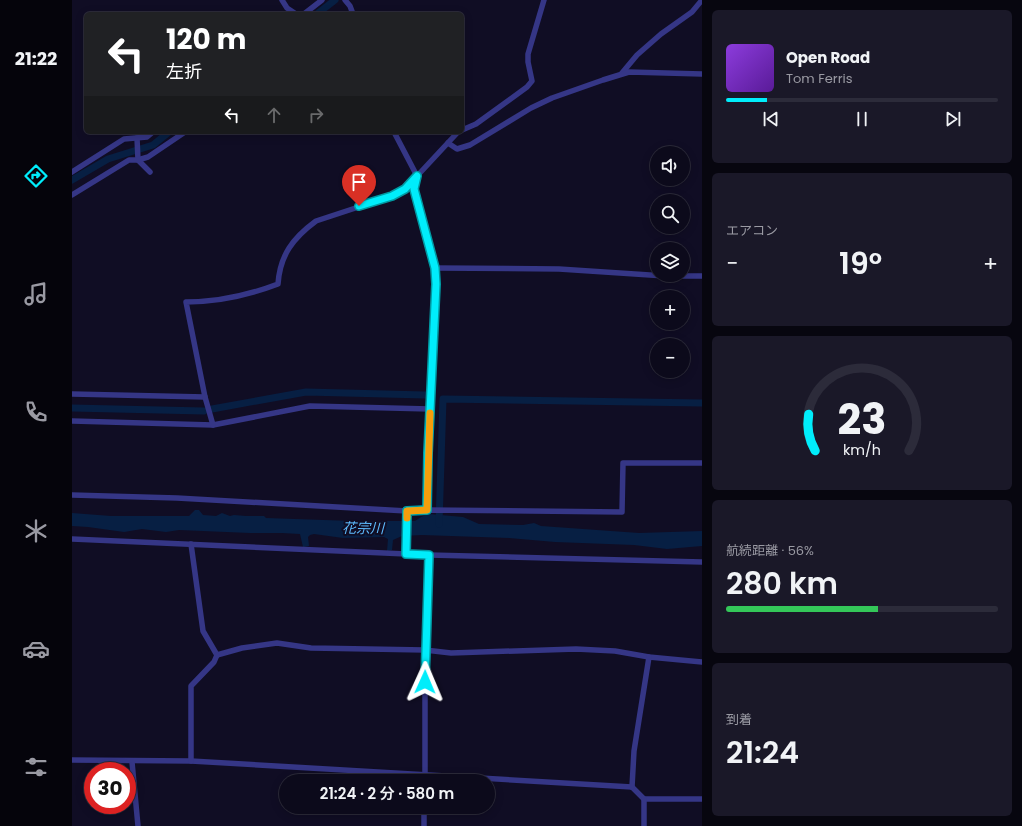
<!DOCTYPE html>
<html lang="ja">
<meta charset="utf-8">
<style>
body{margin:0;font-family:Poppins,"Noto Sans JP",sans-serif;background:#1a1828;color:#f1f3f6;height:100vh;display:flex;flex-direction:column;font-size:15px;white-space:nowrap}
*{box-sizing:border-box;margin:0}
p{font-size:13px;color:#9a9aa3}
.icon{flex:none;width:22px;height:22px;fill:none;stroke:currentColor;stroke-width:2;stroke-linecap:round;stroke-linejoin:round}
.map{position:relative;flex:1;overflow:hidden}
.sheet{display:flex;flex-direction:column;gap:10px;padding:10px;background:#07060f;width:320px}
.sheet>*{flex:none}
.top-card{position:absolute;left:12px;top:12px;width:380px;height:122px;border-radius:6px;box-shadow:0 2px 10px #0003,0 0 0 1px #2c2b3a;background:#202124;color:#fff;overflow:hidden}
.fabs{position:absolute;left:578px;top:146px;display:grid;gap:8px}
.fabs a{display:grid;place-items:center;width:40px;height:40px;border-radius:50%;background:#0c0a1b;box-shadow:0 2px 10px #0003,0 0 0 1px #2c2b3a;font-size:20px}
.speed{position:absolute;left:12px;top:762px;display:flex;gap:8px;font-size:20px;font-weight:700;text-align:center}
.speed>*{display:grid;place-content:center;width:52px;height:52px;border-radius:50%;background:#0c0a1b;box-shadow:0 2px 10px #0003,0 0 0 1px #2c2b3a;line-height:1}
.speed .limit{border:6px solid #d22;background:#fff;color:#111}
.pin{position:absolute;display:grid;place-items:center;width:34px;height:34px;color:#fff;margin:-41px -17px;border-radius:50% 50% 50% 0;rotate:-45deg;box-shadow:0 0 4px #0007}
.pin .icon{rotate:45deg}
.me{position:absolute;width:44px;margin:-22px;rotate:1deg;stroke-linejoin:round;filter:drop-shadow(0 0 3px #0008)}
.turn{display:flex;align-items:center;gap:14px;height:84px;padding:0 16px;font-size:18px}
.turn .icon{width:52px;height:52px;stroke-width:2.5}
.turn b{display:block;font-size:28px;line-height:34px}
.lanes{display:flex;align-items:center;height:38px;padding:0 16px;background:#0003;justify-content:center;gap:20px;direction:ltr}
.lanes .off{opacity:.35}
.big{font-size:30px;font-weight:600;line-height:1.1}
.sheet .tile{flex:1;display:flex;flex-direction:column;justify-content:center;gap:6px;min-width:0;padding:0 14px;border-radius:6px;background:#1a1828}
.sheet .dial{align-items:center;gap:0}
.dial svg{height:104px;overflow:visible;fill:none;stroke:#2c2b3a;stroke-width:7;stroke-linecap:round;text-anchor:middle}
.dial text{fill:#f1f3f6;stroke:none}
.song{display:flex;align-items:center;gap:12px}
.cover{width:48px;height:48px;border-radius:6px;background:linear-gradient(135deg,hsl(270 70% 55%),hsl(270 70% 35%))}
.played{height:4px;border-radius:2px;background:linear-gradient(90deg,#00edfb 15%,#2c2b3a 15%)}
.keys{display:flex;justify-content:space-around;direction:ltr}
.heat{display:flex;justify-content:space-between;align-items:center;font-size:22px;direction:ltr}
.charge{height:6px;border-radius:3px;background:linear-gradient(90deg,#34c759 56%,#2c2b3a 0)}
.trip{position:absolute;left:207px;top:774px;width:216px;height:40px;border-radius:20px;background:#0c0a1b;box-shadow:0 2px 10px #0003,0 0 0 1px #2c2b3a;font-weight:600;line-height:40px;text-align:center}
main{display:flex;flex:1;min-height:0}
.dock{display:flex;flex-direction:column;width:72px;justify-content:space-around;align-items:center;background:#05040b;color:#9a9aa3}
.dock .icon{width:28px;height:28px}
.dock .active{color:#00edfb}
.dock b{font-size:18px;color:#f1f3f6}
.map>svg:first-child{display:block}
</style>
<main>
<nav class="dock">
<b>21:22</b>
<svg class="icon active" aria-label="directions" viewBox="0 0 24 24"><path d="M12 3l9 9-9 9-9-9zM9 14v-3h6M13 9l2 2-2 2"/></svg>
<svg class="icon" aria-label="music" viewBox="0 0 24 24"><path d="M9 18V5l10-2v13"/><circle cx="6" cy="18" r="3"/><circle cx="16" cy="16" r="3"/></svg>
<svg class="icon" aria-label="phone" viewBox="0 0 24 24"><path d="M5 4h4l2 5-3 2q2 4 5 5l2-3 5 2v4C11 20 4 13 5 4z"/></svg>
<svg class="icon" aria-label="climate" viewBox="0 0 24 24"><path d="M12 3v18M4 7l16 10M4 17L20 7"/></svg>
<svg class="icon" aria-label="car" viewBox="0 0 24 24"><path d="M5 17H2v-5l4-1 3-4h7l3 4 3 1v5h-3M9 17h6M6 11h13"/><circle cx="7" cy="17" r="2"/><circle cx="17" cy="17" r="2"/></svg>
<svg class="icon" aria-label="filters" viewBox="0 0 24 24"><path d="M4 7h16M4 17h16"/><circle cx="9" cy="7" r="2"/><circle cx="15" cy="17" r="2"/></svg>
</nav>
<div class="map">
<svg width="630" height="826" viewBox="0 0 630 826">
<rect width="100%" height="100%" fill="#100d24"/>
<path fill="#071f43" d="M123,510H127L131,515L144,516L150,513L158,516L162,515L174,516H192L194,518L281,521H343L349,517L357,514L391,517L407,524L451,525L462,523L469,526L567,533L630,531V546L595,549L562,545L483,542L437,538L350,535L330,536L321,540L320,550L315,551L316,539L312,537L271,538L242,534L238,535L236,537L237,546L231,547L228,534L210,533H178L107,530L94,532L70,529L52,532L16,527L0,526V513L39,516H117Z"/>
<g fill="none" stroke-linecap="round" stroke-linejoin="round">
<g stroke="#071f43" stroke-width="7">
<path d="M245,14L263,0"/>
<path d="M0,180L36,159L81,145L97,132"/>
<path d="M0,408L132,411"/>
<path d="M140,409L234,392L353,395"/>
<path d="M367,524L371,399L630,403"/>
</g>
<g stroke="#353686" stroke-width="5.5">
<path d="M210,0L215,8L224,14"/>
<path d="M273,0L278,6L281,14"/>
<path d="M232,14L250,0"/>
<path d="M550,73L565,55L589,34L620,12L630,0"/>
<path d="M390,130L404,124L455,87L460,81L456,62V54L472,0"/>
<path d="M322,132L345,176L342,189L363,268V302L356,453L355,510"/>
<path d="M65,138L66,160L78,172"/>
<path d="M376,143L385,149L398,145L459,108L480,98L531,80L557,72L630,74"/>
<path d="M0,172L52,139L75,137L81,132"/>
<path d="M0,195L57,160H66L76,157L113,132"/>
<path d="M363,268L487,269L593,276H630"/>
<path d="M0,394L133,397"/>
<path d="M0,421L141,425L238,406L358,409"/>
<path d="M141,425L133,397L114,302C145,302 177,295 206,284C208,255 221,238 244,221L320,196L333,189L386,132"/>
<path d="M0,495L105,498L335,511L355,510L550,512L551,463H630"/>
<path d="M0,539L357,555L630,562"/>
<path d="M119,544L131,631L145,655"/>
<path d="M334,554L335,511"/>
<path d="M145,655L170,648L205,643L239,648L353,650L379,653L504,649L543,651L577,657L630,662"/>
<path d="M0,760L119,761L560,787L572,799H630"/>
<path d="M119,761V686L142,662L145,655"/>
<path d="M60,762L66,826"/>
<path d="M353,781V650L357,555"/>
<path d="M560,787L562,751L577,657"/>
<path d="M352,826V807"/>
<path d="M572,826V799"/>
</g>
</g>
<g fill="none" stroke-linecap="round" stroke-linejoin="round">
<g stroke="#009aa3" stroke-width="10">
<path id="route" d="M287,206L320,196L333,189L345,176L342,189L363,268L364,284L356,453L355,510L335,511L334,554L357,555L353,682"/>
</g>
<use href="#route" stroke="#00edfb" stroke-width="7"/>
<path stroke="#f59e0b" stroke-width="7" d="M335,518V511L355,510L358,413"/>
</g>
<g text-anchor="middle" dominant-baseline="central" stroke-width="4" stroke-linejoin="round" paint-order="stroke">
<g font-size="14" font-style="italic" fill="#5ebcff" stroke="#100d24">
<text transform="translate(291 528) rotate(1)">花宗川</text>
</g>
</g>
</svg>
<div class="fabs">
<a><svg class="icon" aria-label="sound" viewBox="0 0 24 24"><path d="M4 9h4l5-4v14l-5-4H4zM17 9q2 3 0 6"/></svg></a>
<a><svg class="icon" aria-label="search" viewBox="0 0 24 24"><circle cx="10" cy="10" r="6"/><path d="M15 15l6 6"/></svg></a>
<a><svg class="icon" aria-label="layers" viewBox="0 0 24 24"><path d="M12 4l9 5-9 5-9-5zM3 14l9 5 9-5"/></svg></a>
<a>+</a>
<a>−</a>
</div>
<div class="speed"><div class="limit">30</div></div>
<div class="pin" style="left:287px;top:206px;background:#d93025"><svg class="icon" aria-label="arrive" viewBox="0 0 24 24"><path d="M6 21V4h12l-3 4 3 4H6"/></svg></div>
<svg class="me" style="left:353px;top:682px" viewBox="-20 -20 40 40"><path d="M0-17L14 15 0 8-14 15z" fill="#00edfb" stroke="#fff" stroke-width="4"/></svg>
<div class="trip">21:24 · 2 分 · 580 m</div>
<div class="top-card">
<div class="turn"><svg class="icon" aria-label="left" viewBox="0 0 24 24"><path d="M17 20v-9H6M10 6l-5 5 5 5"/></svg><div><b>120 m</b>左折</div></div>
<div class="lanes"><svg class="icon" aria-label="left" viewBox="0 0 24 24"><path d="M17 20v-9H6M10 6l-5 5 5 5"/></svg><svg class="icon off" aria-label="ahead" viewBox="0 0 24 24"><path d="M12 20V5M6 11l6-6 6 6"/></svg><svg class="icon off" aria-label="right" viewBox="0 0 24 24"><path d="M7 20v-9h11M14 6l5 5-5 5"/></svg></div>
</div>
</div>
<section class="sheet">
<div class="tile">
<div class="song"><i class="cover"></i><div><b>Open Road</b><p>Tom Ferris</p></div></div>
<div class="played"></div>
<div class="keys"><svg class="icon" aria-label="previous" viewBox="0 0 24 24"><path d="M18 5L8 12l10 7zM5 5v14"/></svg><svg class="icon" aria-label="pause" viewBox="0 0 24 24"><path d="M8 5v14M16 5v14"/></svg><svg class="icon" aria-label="next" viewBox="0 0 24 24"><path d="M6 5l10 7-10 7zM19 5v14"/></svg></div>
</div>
<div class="tile"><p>エアコン</p>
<div class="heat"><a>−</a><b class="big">19°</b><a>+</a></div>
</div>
<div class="tile dial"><svg viewBox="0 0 100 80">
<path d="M14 69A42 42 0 1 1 86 69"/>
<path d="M14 69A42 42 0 0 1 9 41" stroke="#00edfb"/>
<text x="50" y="56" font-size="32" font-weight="700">23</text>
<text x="50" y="72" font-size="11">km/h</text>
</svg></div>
<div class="tile"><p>航続距離 · 56%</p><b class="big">280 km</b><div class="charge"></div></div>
<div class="tile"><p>到着</p><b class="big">21:24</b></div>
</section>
</main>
